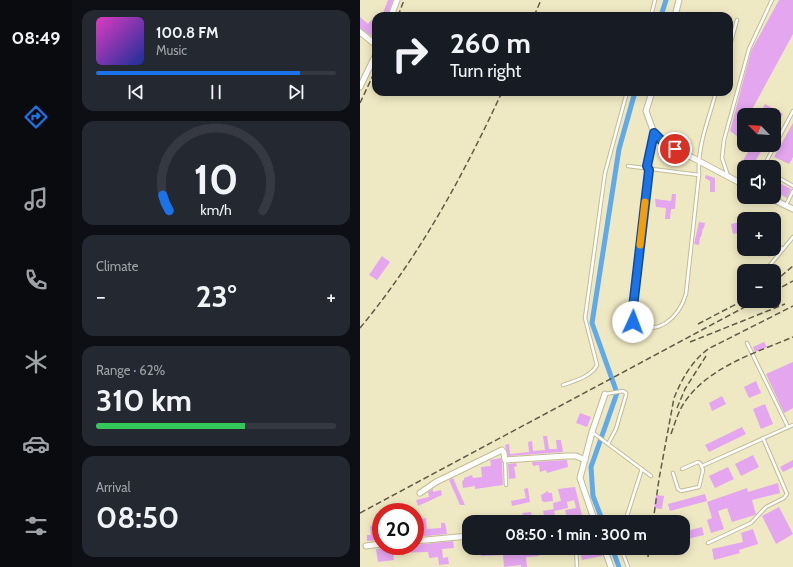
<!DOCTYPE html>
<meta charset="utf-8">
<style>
body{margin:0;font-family:Cabin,sans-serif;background:#242831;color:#f1f3f6;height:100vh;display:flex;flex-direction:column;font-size:15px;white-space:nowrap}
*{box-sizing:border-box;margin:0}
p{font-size:13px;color:#9ea1a6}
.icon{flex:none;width:22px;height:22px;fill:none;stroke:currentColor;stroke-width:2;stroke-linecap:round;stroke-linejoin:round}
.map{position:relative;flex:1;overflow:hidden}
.panel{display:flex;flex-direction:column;gap:10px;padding:10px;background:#0d0f14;width:288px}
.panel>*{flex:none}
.banner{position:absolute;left:12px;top:12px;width:361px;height:84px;border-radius:12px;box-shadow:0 2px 10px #0003;background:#171b24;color:#f1f3f6;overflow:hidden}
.needle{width:26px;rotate:294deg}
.controls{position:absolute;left:377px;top:108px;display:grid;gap:8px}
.controls a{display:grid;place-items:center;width:44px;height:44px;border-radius:8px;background:#171b24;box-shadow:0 2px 10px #0003;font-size:20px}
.speed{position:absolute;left:12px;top:503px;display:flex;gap:8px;font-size:20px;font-weight:700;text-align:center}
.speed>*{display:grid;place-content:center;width:52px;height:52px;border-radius:50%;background:#171b24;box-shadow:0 2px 10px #0003;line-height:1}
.speed .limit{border:6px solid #d22;background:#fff;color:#111}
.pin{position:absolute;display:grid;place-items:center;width:34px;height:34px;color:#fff;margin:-17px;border:2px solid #fff;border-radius:50%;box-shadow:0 1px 4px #0007}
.me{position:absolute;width:44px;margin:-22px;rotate:2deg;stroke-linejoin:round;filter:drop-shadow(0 0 3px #0008)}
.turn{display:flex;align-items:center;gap:14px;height:84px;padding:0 12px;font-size:18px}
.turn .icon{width:52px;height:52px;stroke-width:2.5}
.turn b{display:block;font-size:28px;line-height:34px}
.big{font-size:30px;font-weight:800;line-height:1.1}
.panel .tile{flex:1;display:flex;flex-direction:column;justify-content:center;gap:6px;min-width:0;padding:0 14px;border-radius:12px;background:#242831}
.panel .dial{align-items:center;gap:0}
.dial svg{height:104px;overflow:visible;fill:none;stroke:#363941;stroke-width:7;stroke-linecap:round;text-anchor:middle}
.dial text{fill:#f1f3f6;stroke:none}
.song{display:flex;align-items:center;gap:12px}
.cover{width:48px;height:48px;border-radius:6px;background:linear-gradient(135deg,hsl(310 70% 55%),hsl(230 70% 35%))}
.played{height:4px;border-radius:2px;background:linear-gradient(90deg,#1a73e8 85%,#363941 85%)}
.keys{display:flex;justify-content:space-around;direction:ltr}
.heat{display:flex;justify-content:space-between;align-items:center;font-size:22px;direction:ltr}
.charge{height:6px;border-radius:3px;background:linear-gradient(90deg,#34c759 62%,#363941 0)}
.trip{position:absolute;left:102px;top:515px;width:228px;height:40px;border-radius:12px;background:#171b24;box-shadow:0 2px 10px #0003;font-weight:800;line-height:40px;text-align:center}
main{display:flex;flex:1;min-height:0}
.tab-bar{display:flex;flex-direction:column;width:72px;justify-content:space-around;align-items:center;background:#090b0e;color:#9ea1a6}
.tab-bar .icon{width:28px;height:28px}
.tab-bar .selected{color:#1a73e8}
.tab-bar b{font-size:18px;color:#f1f3f6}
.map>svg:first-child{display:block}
</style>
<main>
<nav class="tab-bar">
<b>08:49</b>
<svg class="icon selected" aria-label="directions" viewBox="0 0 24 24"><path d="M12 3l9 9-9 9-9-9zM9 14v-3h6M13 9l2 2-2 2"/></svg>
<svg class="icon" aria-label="music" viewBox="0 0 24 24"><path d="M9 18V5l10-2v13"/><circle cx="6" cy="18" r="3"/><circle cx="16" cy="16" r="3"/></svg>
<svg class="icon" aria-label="phone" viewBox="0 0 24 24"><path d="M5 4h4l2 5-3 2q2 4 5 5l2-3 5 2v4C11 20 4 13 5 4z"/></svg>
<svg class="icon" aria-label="climate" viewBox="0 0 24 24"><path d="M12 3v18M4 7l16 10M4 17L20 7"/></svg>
<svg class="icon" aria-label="car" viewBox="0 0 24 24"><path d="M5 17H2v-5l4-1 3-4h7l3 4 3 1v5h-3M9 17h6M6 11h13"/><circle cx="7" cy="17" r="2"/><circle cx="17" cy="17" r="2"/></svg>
<svg class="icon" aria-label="filters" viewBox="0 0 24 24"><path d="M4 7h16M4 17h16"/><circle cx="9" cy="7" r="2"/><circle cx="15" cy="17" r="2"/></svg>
</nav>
<section class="panel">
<div class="tile">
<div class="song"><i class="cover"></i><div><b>100.8 FM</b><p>Music</p></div></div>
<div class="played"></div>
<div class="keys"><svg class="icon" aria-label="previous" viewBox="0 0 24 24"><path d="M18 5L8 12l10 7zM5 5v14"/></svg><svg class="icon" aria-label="pause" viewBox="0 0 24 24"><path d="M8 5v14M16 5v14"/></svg><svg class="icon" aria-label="next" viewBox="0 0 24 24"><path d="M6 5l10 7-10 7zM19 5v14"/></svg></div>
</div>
<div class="tile dial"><svg viewBox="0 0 100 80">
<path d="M14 69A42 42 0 1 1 86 69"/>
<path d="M14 69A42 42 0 0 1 9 57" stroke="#1a73e8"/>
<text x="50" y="56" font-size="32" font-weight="700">10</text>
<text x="50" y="72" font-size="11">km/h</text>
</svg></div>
<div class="tile"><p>Climate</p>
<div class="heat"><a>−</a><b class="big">23°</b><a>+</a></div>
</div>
<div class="tile"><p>Range · 62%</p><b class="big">310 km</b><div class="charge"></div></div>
<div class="tile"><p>Arrival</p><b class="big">08:50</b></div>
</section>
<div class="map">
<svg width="433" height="567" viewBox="0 0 433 567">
<rect width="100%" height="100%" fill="#efe9c3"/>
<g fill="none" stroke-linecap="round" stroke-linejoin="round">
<g stroke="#60aaea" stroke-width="5">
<path d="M301,16L306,0"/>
<path d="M243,522L233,496L231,467L257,393L232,323L259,149L275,92"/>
<path d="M252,548L259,567"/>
</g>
</g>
<g fill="#e3a6ef">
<path d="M28,0H33L27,16H22Z"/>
<path d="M419,0H433V34L389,115H384V123L377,136L370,131L391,51Z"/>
<path d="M16,15V20L12,26L16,29V39L0,28V17L8,24Z"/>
<path d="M405,104L423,114L414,131V115H399Z"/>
<path d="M433,123V157L429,164L414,157Z"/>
<path d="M392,145H397L403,148L392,167H388L381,164Z"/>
<path d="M346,175L355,178V192H350V181L345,178Z"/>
<path d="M414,180L431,189L427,198L414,191Z"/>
<path d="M312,194H316L315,209H311L310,219H305L306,208L296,207L295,199L311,201Z"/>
<path d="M339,222L345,223L344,228H343L341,237H340L339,245L334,244Z"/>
<path d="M380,222L382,232L373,234L371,224Z"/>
<path d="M396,249H414L409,257Z"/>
<path d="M22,256L30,262L17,280L9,275Z"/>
<path d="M404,342L407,347L395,352L393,347Z"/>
<path d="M433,362V408L424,413L406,374Z"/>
<path d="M396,381L401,393L389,398L384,387Z"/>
<path d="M362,396L366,404L352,411L349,403Z"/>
<path d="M405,404L413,424L401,429L393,409Z"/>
<path d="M220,413L231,417L227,427L216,423Z"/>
<path d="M382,427L386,434L349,452L345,445Z"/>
<path d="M183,436H187L189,449H197L196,440H201L203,452L148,456L145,445L149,444L150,454L169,452L168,442L172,441L173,451L185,450Z"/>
<path d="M393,455L399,467L381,476L375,464Z"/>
<path d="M141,458L142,463L143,485L115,489V486L103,488L102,481L104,480V478L112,475L113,478L122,477L121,467L131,466L130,460Z"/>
<path d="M207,460L208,467L187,473L186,470L180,472L179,465L173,466L172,462Z"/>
<path d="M433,460V467L423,472L420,467Z"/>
<path d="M156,463L157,466L154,467L156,478L149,479L148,464Z"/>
<path d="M368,467L374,479L355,488L349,476Z"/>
<path d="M93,478L105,505H100L89,480Z"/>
<path d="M418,483L420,493L392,500L396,514L395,515L372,522L367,508L358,511L364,529L351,533L347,520L352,518L347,502L387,488L388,492Z"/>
<path d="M215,487L222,515L207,518L205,510L216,508L214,500L207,502L208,508L194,511L193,503L201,501L198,489Z"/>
<path d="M168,488L170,502L152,506L151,501L166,498L164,489Z"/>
<path d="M73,489V492L81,490L82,495L58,506L56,500L69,497L68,492Z"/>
<path d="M188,491L189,493H192L193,501L184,502L182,501L181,495Z"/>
<path d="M345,494L347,501L310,511L308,504Z"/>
<path d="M296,495L304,496L302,509L294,508Z"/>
<path d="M419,507L433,534L416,544L402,516Z"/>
<path d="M194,509L195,516L185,519L183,511Z"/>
<path d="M171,512L172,520L158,522L156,518L163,515L162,513Z"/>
<path d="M66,518L67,529L81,528V523H85L87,534L55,537V531L60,530L58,519Z"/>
<path d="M19,525L21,540L7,541V535H11L10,526Z"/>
<path d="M342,527L344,535L323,540V532Z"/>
<path d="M393,529L398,544L379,550L380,553L354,560L352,549L383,542L381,533Z"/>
<path d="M93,541L94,548L82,549L83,558L88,557L89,564L79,565L78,557L69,558L68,552L33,553L34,560L18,562L16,549Z"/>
<path d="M109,548H178L179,556L166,557L167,567H161V565L144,567L143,555L121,556V552L110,553Z"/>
<path d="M225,548V552L235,550L234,548H239L242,556L222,560L221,555H219V549Z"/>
</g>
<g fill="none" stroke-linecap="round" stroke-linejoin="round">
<g stroke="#c2bc97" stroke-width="4.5">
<g id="lane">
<path d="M291,16L295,0"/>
<path d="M369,49L377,20"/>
<path d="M294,133L287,166L289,170L272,316L273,322C298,338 319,317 326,294L339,174C337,146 349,119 356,92"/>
<path d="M268,166L339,175"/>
<path d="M405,167V164L433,111"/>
<path d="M414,175L433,186"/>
<path d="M368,176L362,158L364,140L389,49L412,0"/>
<path d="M426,205L433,191"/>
<path d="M414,244L423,249"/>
<path d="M406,270L433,237"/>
<path d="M387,343L428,427"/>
<path d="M203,385C214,381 231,377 237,365L225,318L227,304L245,173L267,92"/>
<path d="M245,394L263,391L266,393V395L256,429L248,444"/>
<path d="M232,432L291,476"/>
<path d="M145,460L146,485"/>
<path d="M342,466L433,425"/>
<path d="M313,473L318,489L321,491L339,487L343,470L340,463L338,462L322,469"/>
<path d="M265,522L282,469"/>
<path d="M348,543L391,523L406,507L424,498L427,494L403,438"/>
<path d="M216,548L217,567"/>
<path d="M261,548L268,567"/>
</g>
</g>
<g stroke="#c2bc97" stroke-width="7">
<g id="street">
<path d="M31,16L37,0"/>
<path d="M315,16L319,0"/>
<path d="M0,32L16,45"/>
<path d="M0,87L16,54"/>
<path d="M292,92L286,111L294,133L303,142L384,185"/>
<path d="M408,197L433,209"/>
<path d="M60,493L76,482L142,450L144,453L145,460L207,456H216L225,460"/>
<path d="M218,522L233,517"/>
<path d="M235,522L220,478L232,432L245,394"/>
<path d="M55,541L109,536"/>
<path d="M6,546L21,544"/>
<path d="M244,548L251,567"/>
</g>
</g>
<use href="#lane" stroke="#fff" stroke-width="2.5"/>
<use href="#street" stroke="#fff" stroke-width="5"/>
<g stroke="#605c47" stroke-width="1.5" stroke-dasharray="6 3" stroke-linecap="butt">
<path d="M38,16L44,0"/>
<path d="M174,16L181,0"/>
<path d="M0,103L16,69"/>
<path d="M414,282L433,266"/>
<path d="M414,291L433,281"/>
<path d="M338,324L384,300"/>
<path d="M0,328C59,257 103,176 142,92"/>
<path d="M330,342L425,304"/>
<path d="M317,408L325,389L346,356"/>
<path d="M311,434C315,423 318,412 324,403C348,367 395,353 433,337"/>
<path d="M0,513L396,301"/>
<path d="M293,522L299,479L314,398C322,379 331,362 348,349L433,306"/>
<path d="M288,557L289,548"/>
</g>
</g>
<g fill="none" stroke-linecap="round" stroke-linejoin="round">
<g stroke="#114b97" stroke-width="10">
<path id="route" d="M273,322L272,316L289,170L287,166L294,133L303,142L315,149"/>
</g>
<use href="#route" stroke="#1a73e8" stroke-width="7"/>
<path stroke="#f59e0b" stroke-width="7" d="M280,245L285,202"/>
</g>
</svg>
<div class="controls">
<a><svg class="needle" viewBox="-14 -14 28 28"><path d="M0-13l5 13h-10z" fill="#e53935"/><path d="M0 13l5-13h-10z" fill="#9ea1a6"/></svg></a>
<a><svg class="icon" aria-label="sound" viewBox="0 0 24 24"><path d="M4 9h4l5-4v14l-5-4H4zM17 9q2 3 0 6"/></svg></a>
<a>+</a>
<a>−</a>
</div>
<div class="speed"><div class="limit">20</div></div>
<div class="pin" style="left:315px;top:149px;background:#d93025"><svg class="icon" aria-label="arrive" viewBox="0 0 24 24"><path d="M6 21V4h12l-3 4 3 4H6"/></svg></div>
<svg class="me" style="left:273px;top:322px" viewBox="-20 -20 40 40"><circle r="19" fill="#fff"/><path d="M0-13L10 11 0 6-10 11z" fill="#1a73e8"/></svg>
<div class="trip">08:50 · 1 min · 300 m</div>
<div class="banner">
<div class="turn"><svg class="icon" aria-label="right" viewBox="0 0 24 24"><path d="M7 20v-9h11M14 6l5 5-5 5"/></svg><div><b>260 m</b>Turn right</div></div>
</div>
</div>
</main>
